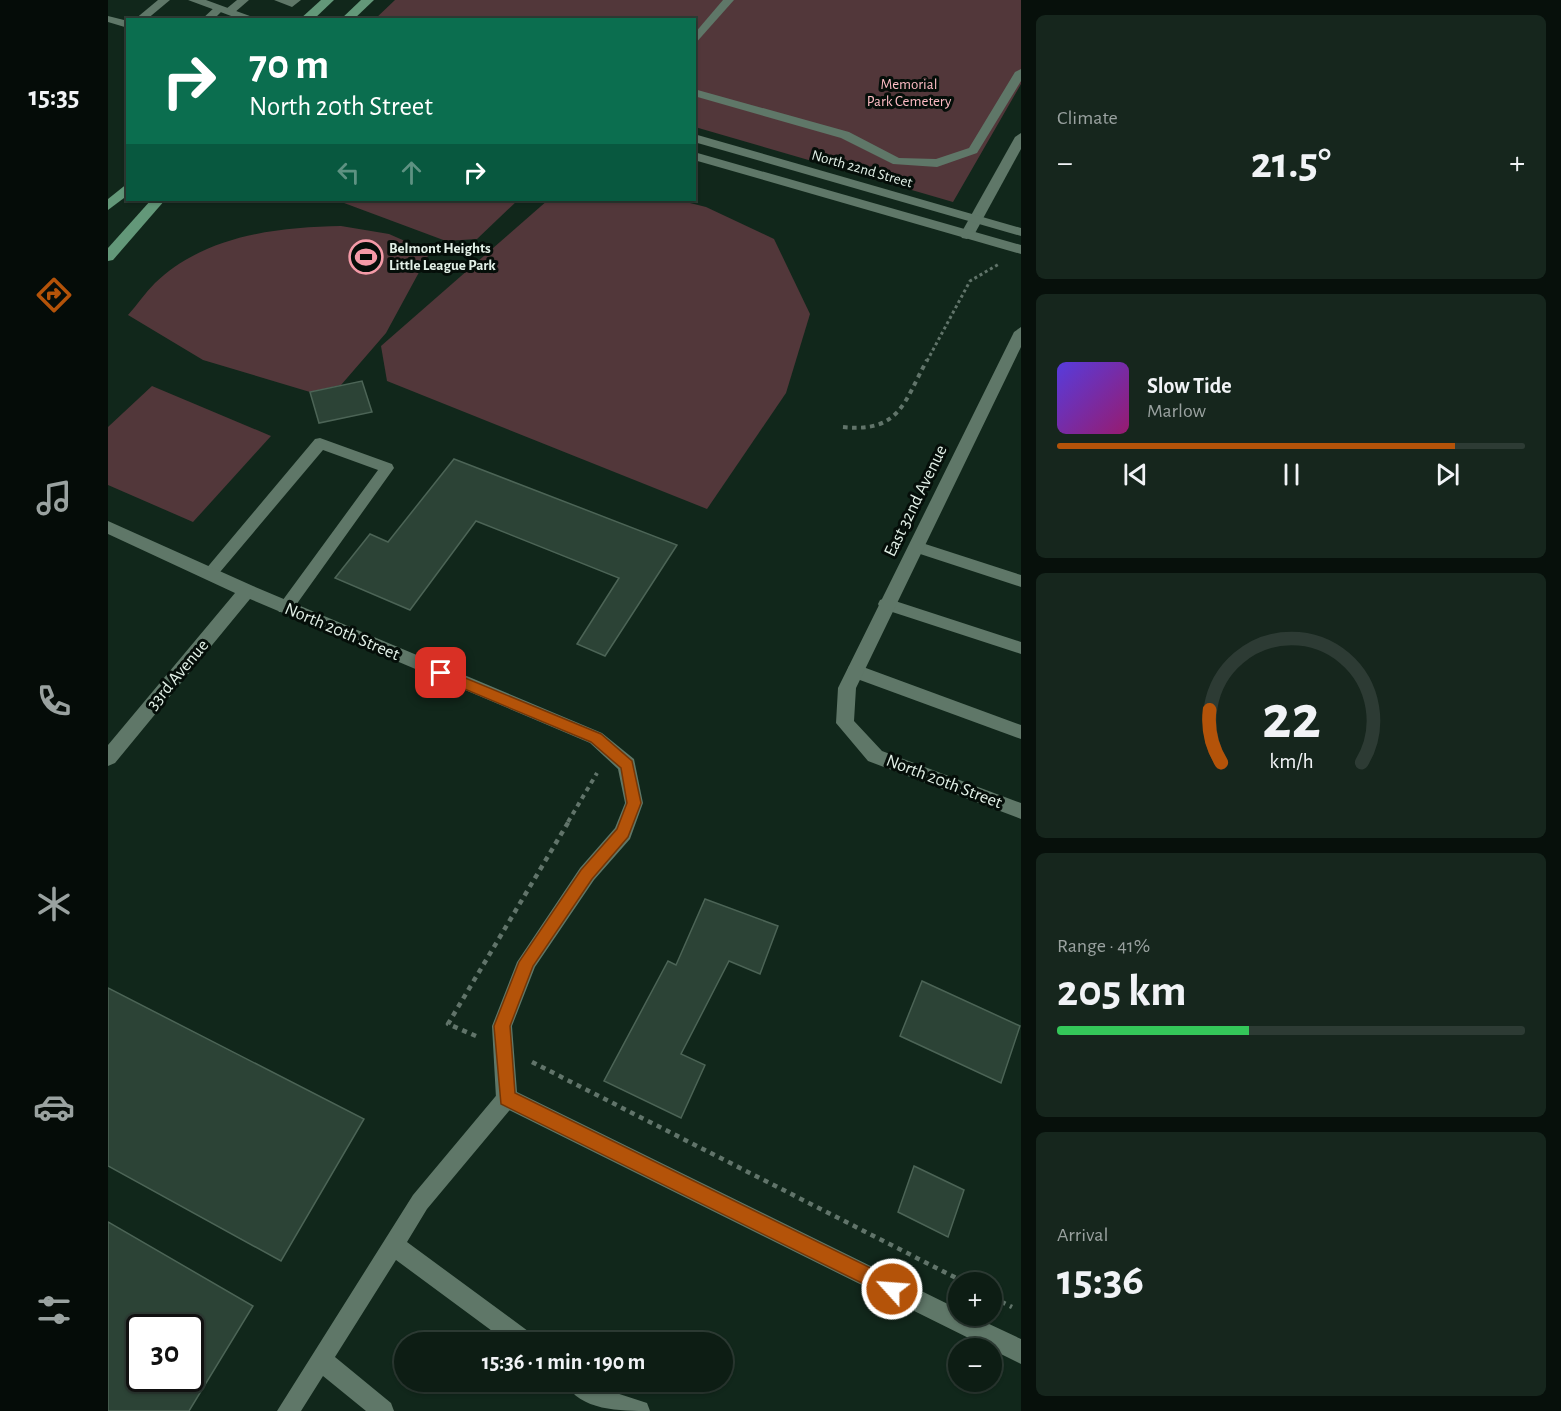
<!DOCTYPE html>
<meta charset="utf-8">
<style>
body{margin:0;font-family:"Alegreya Sans",sans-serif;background:#16261d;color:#f1f3f6;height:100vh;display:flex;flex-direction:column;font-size:22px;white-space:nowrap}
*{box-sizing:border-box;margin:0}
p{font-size:20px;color:#9aa2a0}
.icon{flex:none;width:33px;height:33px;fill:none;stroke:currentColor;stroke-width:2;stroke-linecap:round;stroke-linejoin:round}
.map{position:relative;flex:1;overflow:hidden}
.panel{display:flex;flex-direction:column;gap:15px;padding:15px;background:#07100b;width:540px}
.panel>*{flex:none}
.banner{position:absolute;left:18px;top:18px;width:570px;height:183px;border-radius:0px;box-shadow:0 2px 4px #0004,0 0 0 2px #2d3b34;background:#0b6e4f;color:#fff;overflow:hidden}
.fabs{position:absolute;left:840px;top:1272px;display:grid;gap:12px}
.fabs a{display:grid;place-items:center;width:54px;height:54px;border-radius:50%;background:#0d1d14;box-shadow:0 2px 4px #0004,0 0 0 2px #2d3b34;font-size:30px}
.speed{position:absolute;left:18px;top:1314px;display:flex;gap:12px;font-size:30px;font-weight:700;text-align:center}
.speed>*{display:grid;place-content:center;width:78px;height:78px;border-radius:50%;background:#0d1d14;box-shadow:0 2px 4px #0004,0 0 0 2px #2d3b34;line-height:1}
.speed .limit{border:3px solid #111;border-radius:9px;background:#fff;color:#111}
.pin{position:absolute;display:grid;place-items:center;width:51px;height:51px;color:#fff;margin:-26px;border-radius:12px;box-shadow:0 3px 9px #0006}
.me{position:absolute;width:66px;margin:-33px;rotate:296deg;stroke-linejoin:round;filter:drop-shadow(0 0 4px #0008)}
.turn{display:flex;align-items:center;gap:21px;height:126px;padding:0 24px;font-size:27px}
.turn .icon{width:78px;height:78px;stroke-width:2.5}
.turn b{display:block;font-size:42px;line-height:51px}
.lanes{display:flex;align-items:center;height:57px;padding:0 24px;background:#0003;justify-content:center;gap:30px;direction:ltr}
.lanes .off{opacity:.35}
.big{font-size:45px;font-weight:700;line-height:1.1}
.panel .widget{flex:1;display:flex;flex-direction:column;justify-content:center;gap:9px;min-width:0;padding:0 21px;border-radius:9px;background:#16261d}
.panel .dial{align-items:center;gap:0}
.dial svg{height:156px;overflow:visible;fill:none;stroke:#2d3b34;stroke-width:7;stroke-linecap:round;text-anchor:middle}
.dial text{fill:#f1f3f6;stroke:none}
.song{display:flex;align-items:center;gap:18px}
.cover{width:72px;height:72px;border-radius:9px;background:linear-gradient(135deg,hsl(250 70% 55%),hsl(320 70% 35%))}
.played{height:6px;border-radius:3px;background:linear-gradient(90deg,#b45309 85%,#2d3b34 85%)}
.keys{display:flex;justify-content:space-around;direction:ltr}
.heat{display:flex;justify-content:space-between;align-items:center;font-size:33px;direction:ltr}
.charge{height:9px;border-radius:4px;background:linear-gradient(90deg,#34c759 41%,#2d3b34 0)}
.trip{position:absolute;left:286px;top:1332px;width:339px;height:60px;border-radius:30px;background:#0d1d14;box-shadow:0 2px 4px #0004,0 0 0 2px #2d3b34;font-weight:700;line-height:60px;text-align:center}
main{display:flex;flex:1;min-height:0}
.tab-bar{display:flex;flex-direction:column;width:108px;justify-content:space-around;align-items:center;background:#050c08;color:#9aa2a0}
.tab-bar .icon{width:42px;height:42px}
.tab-bar .on{color:#b45309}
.tab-bar b{font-size:27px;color:#f1f3f6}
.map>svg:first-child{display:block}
</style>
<main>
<nav class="tab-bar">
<b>15:35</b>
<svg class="icon on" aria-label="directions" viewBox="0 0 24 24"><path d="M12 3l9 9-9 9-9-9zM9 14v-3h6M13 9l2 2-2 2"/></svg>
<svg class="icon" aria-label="music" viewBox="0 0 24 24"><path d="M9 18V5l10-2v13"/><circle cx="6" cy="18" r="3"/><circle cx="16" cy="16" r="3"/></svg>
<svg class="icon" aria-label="phone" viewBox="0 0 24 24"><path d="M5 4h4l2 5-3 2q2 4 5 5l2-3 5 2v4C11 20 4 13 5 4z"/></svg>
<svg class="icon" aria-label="climate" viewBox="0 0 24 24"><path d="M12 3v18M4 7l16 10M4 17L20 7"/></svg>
<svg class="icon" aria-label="car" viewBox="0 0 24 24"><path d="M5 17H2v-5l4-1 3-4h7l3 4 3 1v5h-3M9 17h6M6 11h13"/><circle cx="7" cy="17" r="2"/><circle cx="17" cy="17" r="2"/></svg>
<svg class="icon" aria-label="filters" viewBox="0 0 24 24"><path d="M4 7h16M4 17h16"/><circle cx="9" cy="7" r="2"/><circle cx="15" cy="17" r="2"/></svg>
</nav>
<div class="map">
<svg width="913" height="1411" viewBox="0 0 913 1411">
<rect width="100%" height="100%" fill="#11271b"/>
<g fill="#52373a">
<path d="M287,0H913V84L845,202L587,127L586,20H266Z"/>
<path d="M228,200H410L369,239L338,241Z"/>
<path d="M440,200H570L598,207L666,239L702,314L678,393L599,509L279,381L273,346Z"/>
<path d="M233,226L281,234L322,252L278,333L233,385L202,392L95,360L20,315C29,305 37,293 47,283C96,236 168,227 233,226Z"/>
<path d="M44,386L163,436L85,522L0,485V427Z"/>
</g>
<g fill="#2c4336" stroke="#4c6456" stroke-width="1.5" fill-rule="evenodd">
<path d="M254,381L264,412L211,423L202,392Z"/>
<path d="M346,459L569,545L497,656L469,644L511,578L368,521L302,610L227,578L262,534L280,542Z"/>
<path d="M597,899L670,926L652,974L621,961L573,1054L597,1065L573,1118L496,1081L560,961L568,965Z"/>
<path d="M814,981L912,1026L893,1083L792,1036Z"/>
<path d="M0,988L256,1119L173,1261L0,1166Z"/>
<path d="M806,1166L856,1190L840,1237L790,1212Z"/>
<path d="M0,1222L145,1306L81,1411H0ZM32,1328H82V1378H32Z"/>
</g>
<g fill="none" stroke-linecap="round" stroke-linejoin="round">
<path stroke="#61746a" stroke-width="3" stroke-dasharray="3 3" stroke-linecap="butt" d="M819,361L862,281L891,264"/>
<g stroke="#61746a" stroke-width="4" stroke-dasharray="4.5 4.5" stroke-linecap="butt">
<path d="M735,427C792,433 796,402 819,360"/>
<path d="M460,822L489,773"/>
</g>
<g stroke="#61746a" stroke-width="4.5" stroke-dasharray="5 5" stroke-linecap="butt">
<path d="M368,1036L340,1024L461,821"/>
<path d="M424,1062L856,1282"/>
<path d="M884,1297L904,1307"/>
</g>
<g fill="#5f7768" fill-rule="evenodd">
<path d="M50,0H62L38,20H26Z"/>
<path d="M129,0H141L126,13H118V9Z"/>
<path d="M166,0H193L184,7Z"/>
<path d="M615,0H626L586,45V34Z"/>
<path d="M108,6L117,8L105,20H93Z"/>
<path d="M0,16L20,21V28L0,22Z"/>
<path d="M913,69V81L869,153L829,167L785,164L733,138L586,96V89L741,132L791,158L828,159L861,148L907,72Z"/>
<path d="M212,438L284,464L286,468L183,612H171L169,608L270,470L215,450L107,578H97L94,574L97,570L207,439Z"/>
<path d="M808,541L913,575V587L803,551L800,547Z"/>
<path d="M778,598L913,642V654L772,608L770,604L772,600Z"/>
<path d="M747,664L913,725V739L741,676L739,671L741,666Z"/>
<path d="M399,1088L406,1091L409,1098L406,1105L319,1209L299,1242L424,1334L427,1342H399L288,1260L227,1357L283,1403L286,1411H258L215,1376L193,1411H169L305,1195L392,1091Z"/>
<path d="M457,1382H486L496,1389L539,1403L542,1411C513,1411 471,1411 457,1382Z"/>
</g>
<g fill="#5f7768" fill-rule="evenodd">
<path d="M913,133V149L866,235L859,239L854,238L852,235L907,137Z"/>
<path d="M913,327V347L748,688L746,721L774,751L913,803V819L760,761L728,723L730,688L906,332Z"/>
<path d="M0,521L145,586L494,733L526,759L535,803L522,839L486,880L427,967L404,1026L409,1092L850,1309V1316H864L913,1339V1364L391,1105L388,1098L384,1026L409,962L472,868L507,828L517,803L510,769L482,743L142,599L7,763L0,766V745L127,593L0,534Z"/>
</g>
<g fill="#5f7768" fill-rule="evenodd">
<path d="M80,0H98L153,20H134Z"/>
<path d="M586,134L913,228V236L586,142Z"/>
<path d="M586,152L913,245V254L586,160Z"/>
</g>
<g fill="#639879" fill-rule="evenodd">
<path d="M213,0H226L205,20H191Z"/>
<path d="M253,0H266L245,20H232Z"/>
<path d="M20,183V195L0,210V199Z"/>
<path d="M43,200H57L5,260L0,261V248Z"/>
</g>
</g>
<path fill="#b45309" stroke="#753606" stroke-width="1.5" d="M333,668L493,734L524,761L533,803L520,837L484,879L425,966L402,1026L407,1093L791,1282L793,1289L791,1295L784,1297L778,1295L393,1104L386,1026L411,962L473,870L509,829L519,803L513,768L483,742L328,677V669Z"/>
<defs>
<g id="stadium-ring" transform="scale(1.725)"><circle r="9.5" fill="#050e09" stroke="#f49aa7" stroke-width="1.5"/><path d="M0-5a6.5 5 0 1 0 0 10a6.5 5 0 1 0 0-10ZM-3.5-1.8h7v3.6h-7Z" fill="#f49aa7"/></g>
</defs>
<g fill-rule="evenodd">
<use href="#stadium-ring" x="258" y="257"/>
</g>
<g text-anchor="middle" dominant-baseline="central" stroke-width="6" stroke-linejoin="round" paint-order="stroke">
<g font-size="15" fill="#fdbcc4" stroke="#050e09">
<text x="801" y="84">Memorial<tspan x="801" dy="17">Park Cemetery</tspan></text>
</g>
<g font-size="15" fill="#e2f0e7" stroke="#050e09">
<text transform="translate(754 169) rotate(16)">North 22nd Street</text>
</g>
<g font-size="15" font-weight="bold" fill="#e2f0e7" stroke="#050e09" text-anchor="start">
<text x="281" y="248">Belmont Heights<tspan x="281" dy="17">Little League Park</tspan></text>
</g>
<g font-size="18" fill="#e2f0e7" stroke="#050e09">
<text transform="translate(808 501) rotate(-64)">East 32nd Avenue</text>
<text transform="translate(234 632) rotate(23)">North 20th Street</text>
<text transform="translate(70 675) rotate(-50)">33rd Avenue</text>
<text transform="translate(836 782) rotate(21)">North 20th Street</text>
</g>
</g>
</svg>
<div class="fabs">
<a>+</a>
<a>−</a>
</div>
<div class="speed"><div class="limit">30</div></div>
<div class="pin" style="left:333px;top:673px;background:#d93025"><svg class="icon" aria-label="arrive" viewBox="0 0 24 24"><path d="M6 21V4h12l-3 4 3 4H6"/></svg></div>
<svg class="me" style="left:784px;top:1289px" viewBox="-20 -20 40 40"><circle r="17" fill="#b45309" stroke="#fff" stroke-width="3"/><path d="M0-11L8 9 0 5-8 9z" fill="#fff"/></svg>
<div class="trip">15:36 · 1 min · 190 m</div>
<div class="banner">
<div class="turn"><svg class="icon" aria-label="right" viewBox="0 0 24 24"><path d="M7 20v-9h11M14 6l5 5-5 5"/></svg><div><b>70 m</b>North 20th Street</div></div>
<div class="lanes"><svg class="icon off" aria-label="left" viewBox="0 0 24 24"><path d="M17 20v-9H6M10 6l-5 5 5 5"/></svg><svg class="icon off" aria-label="ahead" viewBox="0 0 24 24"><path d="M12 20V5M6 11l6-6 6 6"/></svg><svg class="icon" aria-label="right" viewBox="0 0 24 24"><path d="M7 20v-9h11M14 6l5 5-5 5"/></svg></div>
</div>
</div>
<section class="panel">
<div class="widget"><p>Climate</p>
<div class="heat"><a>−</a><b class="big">21.5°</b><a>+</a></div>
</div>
<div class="widget">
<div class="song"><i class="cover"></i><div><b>Slow Tide</b><p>Marlow</p></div></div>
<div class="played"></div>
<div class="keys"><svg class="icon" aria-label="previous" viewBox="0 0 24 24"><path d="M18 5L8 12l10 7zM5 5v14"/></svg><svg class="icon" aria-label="pause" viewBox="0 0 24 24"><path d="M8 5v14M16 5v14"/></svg><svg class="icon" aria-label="next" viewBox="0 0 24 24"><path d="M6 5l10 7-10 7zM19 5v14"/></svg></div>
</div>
<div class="widget dial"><svg viewBox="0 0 100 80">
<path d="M14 69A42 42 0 1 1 86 69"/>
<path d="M14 69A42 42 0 0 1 8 42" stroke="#b45309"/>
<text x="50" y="56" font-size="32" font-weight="700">22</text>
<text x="50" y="72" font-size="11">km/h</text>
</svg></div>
<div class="widget"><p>Range · 41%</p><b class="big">205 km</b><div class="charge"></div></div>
<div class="widget"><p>Arrival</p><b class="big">15:36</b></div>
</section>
</main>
